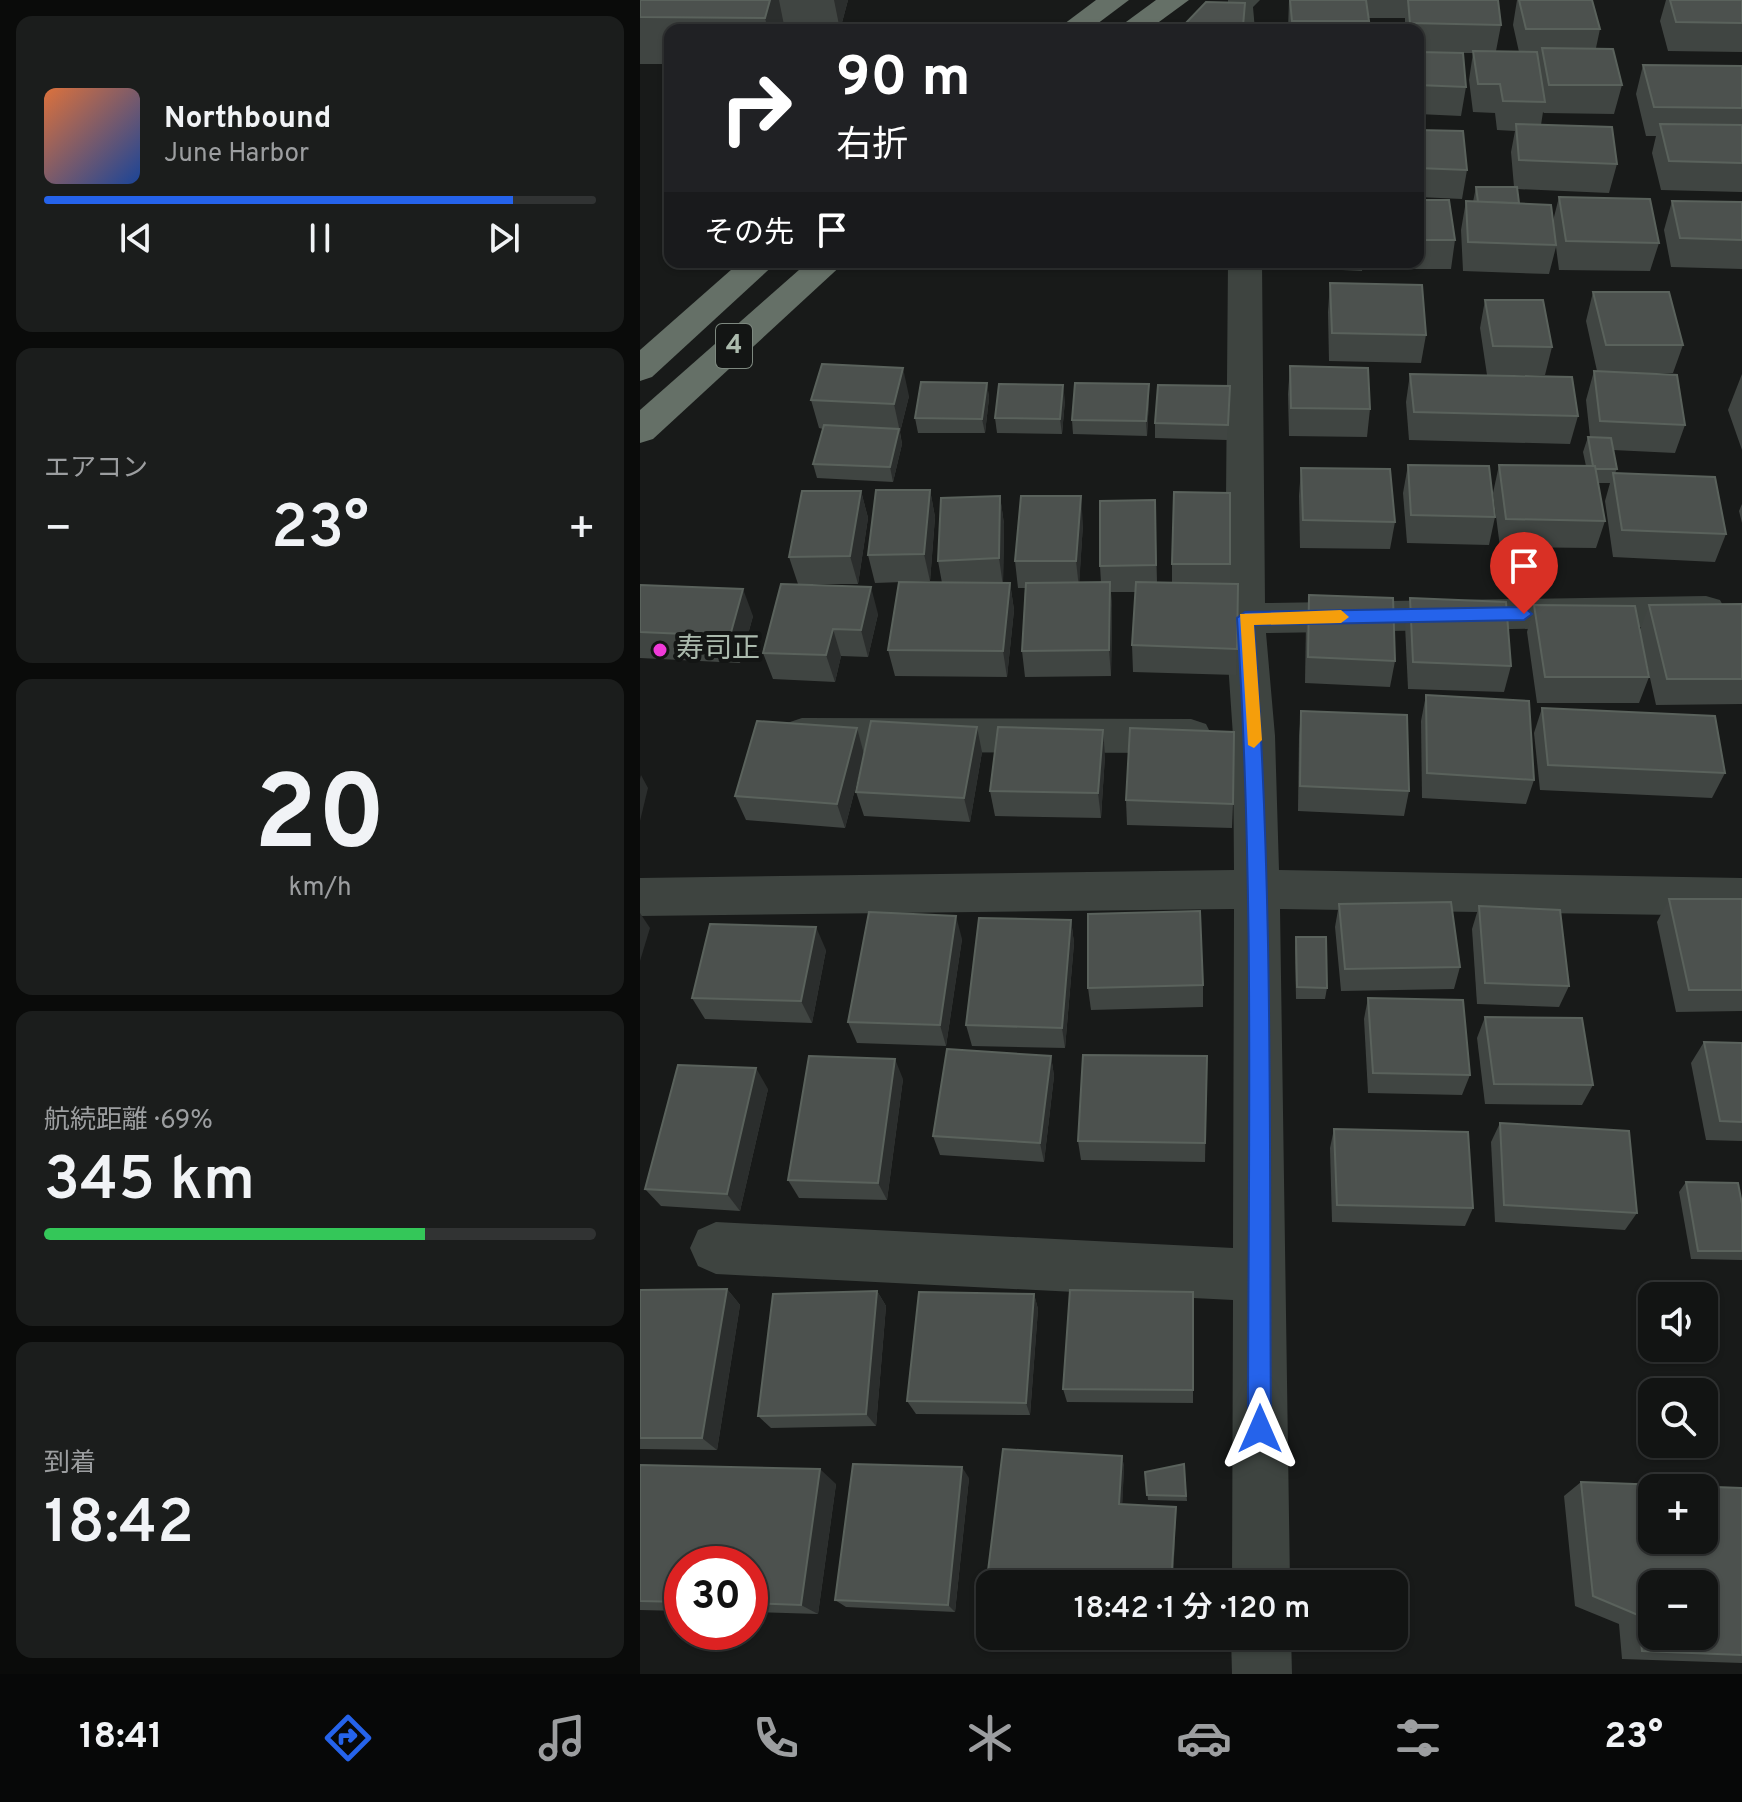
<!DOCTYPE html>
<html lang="ja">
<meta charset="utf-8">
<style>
body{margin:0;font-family:Overpass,"Noto Sans JP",sans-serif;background:#1b1d1c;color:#f1f3f6;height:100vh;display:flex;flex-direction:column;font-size:30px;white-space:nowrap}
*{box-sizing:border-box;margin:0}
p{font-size:26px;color:#9c9ea0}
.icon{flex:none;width:44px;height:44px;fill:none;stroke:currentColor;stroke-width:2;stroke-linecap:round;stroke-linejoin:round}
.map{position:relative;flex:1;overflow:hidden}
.drawer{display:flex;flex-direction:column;gap:16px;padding:16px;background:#0a0b0a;width:640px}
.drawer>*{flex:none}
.hud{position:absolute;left:24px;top:24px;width:760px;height:244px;border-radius:16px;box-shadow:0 2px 6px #0004,0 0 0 2px #313333;background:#202124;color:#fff;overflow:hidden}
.fabs{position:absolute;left:998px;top:1282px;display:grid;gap:16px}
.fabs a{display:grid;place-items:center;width:80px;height:80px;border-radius:16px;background:#121413;box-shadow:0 2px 6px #0004,0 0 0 2px #313333;font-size:40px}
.speed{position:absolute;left:24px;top:1546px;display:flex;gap:16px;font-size:40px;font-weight:700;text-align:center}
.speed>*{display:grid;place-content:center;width:104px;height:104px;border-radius:50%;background:#121413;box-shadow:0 2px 6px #0004,0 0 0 2px #313333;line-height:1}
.speed .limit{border:12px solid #d22;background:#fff;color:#111}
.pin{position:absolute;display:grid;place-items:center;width:68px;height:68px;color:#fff;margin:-82px -34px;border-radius:50% 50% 50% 0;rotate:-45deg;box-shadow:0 0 8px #0007}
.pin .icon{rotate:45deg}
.me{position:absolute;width:88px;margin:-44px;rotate:0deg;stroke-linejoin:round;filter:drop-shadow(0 0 6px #0008)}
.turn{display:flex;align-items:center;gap:28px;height:168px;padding:0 40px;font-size:36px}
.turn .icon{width:104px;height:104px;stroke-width:2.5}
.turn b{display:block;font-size:56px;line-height:68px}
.then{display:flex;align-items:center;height:76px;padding:0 40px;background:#0003;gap:16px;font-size:30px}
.big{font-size:60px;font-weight:600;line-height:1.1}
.drawer .widget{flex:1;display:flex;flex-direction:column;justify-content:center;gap:12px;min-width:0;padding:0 28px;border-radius:16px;background:#1b1d1c}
.drawer .dial{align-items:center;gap:0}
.dial b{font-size:104px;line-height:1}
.song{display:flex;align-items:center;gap:24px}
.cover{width:96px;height:96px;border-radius:12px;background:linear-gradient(135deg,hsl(20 70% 55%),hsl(220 70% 35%))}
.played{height:8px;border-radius:4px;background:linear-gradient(90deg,#2563eb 85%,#313333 85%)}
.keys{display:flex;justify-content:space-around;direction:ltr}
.heat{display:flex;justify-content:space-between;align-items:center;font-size:44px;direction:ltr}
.charge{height:12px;border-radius:6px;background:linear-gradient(90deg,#34c759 69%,#313333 0)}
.trip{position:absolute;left:336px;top:1570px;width:432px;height:80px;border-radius:16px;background:#121413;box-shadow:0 2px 6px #0004,0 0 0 2px #313333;font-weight:600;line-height:80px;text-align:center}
.tabs{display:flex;height:128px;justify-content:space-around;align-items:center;background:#070808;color:#9c9ea0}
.tabs .icon{width:56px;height:56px}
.tabs .on{color:#2563eb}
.tabs b{font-size:36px;color:#f1f3f6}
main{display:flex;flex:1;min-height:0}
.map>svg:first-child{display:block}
</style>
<main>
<section class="drawer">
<div class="widget">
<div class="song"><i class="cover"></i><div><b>Northbound</b><p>June Harbor</p></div></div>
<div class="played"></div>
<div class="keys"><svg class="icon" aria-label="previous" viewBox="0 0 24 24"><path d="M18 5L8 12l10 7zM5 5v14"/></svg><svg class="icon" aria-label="pause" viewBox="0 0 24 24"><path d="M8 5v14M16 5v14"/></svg><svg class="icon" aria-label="next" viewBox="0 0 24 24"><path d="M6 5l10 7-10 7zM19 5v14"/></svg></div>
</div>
<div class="widget"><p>エアコン</p>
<div class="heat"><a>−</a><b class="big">23°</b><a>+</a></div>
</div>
<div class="widget dial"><b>20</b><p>km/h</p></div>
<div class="widget"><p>航続距離 · 69%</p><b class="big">345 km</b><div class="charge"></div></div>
<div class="widget"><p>到着</p><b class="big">18:42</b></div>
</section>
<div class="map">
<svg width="1102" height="1674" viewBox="0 0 1102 1674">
<rect width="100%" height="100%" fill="#181a19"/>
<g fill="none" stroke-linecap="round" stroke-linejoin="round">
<g fill="#3e4440" fill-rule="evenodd">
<path d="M588,0H620L613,7L615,30H587Z"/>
<path d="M588,262H622L625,603L1066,596L1080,600L1086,611L1080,622L1066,626L626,633L635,736L639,870L1102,878V916L640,909L650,1584H592L593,1300L76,1274L58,1266L50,1248L58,1230L76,1222L593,1248L594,909L0,916V878L594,870L593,736L585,618Z"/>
<path d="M162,718L551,719L566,724L572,736L566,748L551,753L162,752L147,747L141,735L147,723Z"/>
<path d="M591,1636H651L652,1674H592Z"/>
</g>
<g fill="#657067" fill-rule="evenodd">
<path d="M456,0H489L449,30H416Z"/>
<path d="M516,0H549L508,30H475Z"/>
<path d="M100,262H137L12,377L0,381V350Z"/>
<path d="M168,262H205L13,439L0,443V410Z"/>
</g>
</g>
<g fill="#404542">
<path d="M0,0H208L200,30H30V64H0Z"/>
<path d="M649,0H858L861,25L856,51L879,52L873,25L877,0H952L960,29L956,48L982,85L974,114L904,113L903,112L901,125L977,164L969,193L877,189L879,203L913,221L919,197L1019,243L1010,271L919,270L916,247L909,274L823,271L821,230L826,201L833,202L836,187H874L871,152L875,131L857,130L855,113L833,112L829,80L833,53H810L826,87L821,116L778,114V30H765V18H728V30H648Z"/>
<path d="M1026,0H1102V52L1028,51L1020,21Z"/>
<path d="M605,3L603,30H543V26Z"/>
<path d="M1003,65L1102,66V192L1021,190L1012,153L1016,136H1006L996,94Z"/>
<path d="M778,130L827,170L822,199L778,197Z"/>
<path d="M778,200L815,240L811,269H740V262H778Z"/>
<path d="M1032,201L1102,202V269L1031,267L1024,230Z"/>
<path d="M641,262H723L722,271L641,267Z"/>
<path d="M690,283L786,335L781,363L689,361L688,312Z"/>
<path d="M953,292L1043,345L1033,373H992L1045,425L1035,453L973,450L977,469L975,473L1086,534L1075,562L973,557L965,501L970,483H958L965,521L956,548L860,547L853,493L859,465L946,466L943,452L948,437H950L946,400L954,371H957L946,321Z"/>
<path d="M845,300L912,347L905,375H847L840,328Z"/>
<path d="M650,366L730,409L727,437L649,436L648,394Z"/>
<path d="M770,374L938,416L930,444L769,440L766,402Z"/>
<path d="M1102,374V450L1088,410Z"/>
<path d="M347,383L349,398L345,433H278L275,418Z"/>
<path d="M590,386L587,440L515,438V423Z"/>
<path d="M269,396L260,432L262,444L253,482L177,478L173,464L183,429L179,428L171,400Z"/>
<path d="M509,399L507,436L433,434L432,420Z"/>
<path d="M425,400L422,434L357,433L355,418Z"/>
<path d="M768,465L855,517L849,545L767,543L763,493Z"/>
<path d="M661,468L755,522L750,549L660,548L659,496Z"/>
<path d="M290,490L295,517L290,581L235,583L228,555Z"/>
<path d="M221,491L228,518L218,584H158L149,557Z"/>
<path d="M360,496L364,524L363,583H370L374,610L367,677L255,676L248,650L302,583L298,561Z"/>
<path d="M515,500L517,582L532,583V564H590V584H598L596,675L493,672L492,645L496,592H471L472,609L471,676L385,677L382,651L385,588H378L375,561L443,524L439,583H461L460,566Z"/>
<path d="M1102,504V523L1099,511Z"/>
<path d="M0,585L113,616L100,663L0,658Z"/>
<path d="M669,595L755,661L750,687L665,683L666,622Z"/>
<path d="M770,598L871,666L864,692L768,689L765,625Z"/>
<path d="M1102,604V704L1016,705L1006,660L1009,677L999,703H897L887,632L894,605L1000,630L1009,605Z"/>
<path d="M238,614L228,657L201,656L195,682L133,679L123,653Z"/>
<path d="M786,695L894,780L886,804L782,798L781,721Z"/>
<path d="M902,708L1085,773L1072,798L900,790L894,733Z"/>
<path d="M661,711L769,791L764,816L658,811L659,736Z"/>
<path d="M337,727L342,752L330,822L224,816L216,792L223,758L205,828L106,820L95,796L217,728L224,753Z"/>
<path d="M465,755L461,818L355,816L350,791Z"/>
<path d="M486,800L593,804L592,828L487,825Z"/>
<path d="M1029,899H1102V1011L1036,1012L1017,922Z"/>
<path d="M699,904L820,967L814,989L701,991L695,927Z"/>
<path d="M839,906L929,986L919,1007L837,1004L832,929Z"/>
<path d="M431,920L434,943L425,1048L332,1046L326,1025Z"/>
<path d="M656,937L687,988L685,999H656L655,949Z"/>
<path d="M322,939L306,1046L217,1043L208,1022Z"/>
<path d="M186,950L172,1023L65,1019L52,998Z"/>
<path d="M563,985V1007L451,1010L448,988Z"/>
<path d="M728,998L830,1075L822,1095L728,1093L724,1019Z"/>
<path d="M845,1017L953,1085L942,1105L845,1104L837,1038Z"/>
<path d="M1064,1042L1102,1043V1141L1066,1140L1051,1063Z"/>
<path d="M411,1056L414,1076L404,1162L300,1155L293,1136Z"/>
<path d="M567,1056L565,1162L441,1160L438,1141Z"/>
<path d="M263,1079L247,1200L159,1198L148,1180Z"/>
<path d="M128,1089L100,1211L21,1206L5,1189Z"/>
<path d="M860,1123L997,1213L985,1230L855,1222L851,1142Z"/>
<path d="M694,1129L833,1208L825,1226L692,1222L690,1148Z"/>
<path d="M1046,1182L1102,1204V1260L1051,1259L1039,1192Z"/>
<path d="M87,1289L100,1305L77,1450L0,1449V1290Z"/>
<path d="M237,1291L246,1306L236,1426L131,1428L118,1416Z"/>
<path d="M553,1292V1403L427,1402L423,1389Z"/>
<path d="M394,1294L398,1309L390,1415L276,1414L267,1401Z"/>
<path d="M482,1456L484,1467L482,1504L536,1507L533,1584H351L347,1579Z"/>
<path d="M544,1464L547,1501L508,1500L505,1472Z"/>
<path d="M0,1465L196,1484L178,1614L110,1612V1564H42V1611L0,1610Z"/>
<path d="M329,1478L315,1612L206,1607L195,1600Z"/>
<path d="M941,1482L1102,1488V1663L982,1659L979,1624L935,1606L924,1496Z"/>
</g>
<g fill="#2b2e2d">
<path d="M130,0H139L145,30H128L125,18Z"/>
<path d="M194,0H208L200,30Z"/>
<path d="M263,368L269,396L260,432L254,404Z"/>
<path d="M347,383L349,398L345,433L342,419Z"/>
<path d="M509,384V399L507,436L506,421Z"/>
<path d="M423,385L425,400L422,434L420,419Z"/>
<path d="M259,429L262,444L253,482L250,467Z"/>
<path d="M290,490L295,517L290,581L284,554Z"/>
<path d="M221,491L228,518L218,584L210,556Z"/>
<path d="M360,496L364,524L363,586L359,558Z"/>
<path d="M441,496L443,524L439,588L436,561Z"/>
<path d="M470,582L472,609L471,676L469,650Z"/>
<path d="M370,583L374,610L367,677L363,651Z"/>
<path d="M231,587L238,614L228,657L221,630Z"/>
<path d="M103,589L113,616L100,663L90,636Z"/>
<path d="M193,629L201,656L195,682L186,655Z"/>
<path d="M337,727L342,752L330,822L324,798Z"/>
<path d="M217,728L224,754L205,828L197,804Z"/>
<path d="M463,730L465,755L461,818L458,793Z"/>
<path d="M1,775L8,788L0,821V779Z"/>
<path d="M0,913L10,928L0,961Z"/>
<path d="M316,916L322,939L306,1046L300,1025Z"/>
<path d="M431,920L434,943L425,1048L422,1028Z"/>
<path d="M176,927L186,950L172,1023L161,1001Z"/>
<path d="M411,1056L414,1076L404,1162L400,1143Z"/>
<path d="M255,1059L263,1079L247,1200L238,1183Z"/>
<path d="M116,1068L128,1089L100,1211L87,1194Z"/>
<path d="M87,1289L100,1305L77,1450L62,1438Z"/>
<path d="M237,1291L246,1306L236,1426L226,1414Z"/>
<path d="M394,1294L398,1309L390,1415L386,1403Z"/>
<path d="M482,1456L484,1467L482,1513L479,1504Z"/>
<path d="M322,1467L329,1478L315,1612L308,1605Z"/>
<path d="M180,1469L196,1484L178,1614L161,1605Z"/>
<path d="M536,1507L533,1584H531Z"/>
</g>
<g fill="#4c514e" stroke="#5a625c" stroke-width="2" fill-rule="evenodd">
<path d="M0,0H130L125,18L0,17Z"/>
<path d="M650,0H726L729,21H652Z"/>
<path d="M768,0H858L861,25L770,23Z"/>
<path d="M879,0H952L960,29H886Z"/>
<path d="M1030,0H1102V23L1036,22Z"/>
<path d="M566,2L605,3L603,26L580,25L575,30H557L543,26Z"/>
<path d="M902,48L973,49L982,85H909Z"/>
<path d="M833,51L897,52L905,102L863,101L860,84H838Z"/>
<path d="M778,52L823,53L826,87L778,85Z"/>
<path d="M1003,65L1102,66V108L1014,107Z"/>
<path d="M876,124L972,127L977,164L879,160Z"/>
<path d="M1020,124L1102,125V163L1029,161Z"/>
<path d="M778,130L823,131L827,170L778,168Z"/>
<path d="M836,187H877L879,203L838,202Z"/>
<path d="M919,197L1010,199L1019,243L926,241Z"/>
<path d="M778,200H809L815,240H778Z"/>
<path d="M826,201L911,205L916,245L828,242Z"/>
<path d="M1032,201L1102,202V240L1040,238Z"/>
<path d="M690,283L782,285L786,335L692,333Z"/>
<path d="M953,292H1029L1043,345H966Z"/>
<path d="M845,300H903L912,347L853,346Z"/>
<path d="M182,364L263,368L254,404L171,400Z"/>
<path d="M650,366L728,368L730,409L651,408Z"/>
<path d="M954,371L1037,375L1045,425L960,421Z"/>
<path d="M770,374L932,377L938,416L774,412Z"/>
<path d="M281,382L347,383L342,419L275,418Z"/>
<path d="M435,383L509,384L506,421L432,420Z"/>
<path d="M359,384L423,385L420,419L355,418Z"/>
<path d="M518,385L590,386L588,425L515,423Z"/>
<path d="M184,425L259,429L250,467L173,464Z"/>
<path d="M948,437L971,438L977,469H955V466H953Z"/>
<path d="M768,465L849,466L855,517L771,515Z"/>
<path d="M859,465L955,466L965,521L866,519Z"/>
<path d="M661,468L750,469L755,522L663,520Z"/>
<path d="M973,473L1075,477L1086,534L982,530Z"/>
<path d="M236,490H290L284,554L228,555Z"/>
<path d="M162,491H221L210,556L149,557Z"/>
<path d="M534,492L590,493V564H532Z"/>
<path d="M360,496L359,558L298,561L301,498Z"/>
<path d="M381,496H441L436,561H375Z"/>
<path d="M515,500L516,565L460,566V501Z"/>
<path d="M259,582L370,583L363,651L248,650Z"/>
<path d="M470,582L469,650L382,651L386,583Z"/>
<path d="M496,582L598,584L597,649L492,645Z"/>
<path d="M141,584L231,587L221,630L193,629L186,655L123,653Z"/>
<path d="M0,585L103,589L90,636L0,632Z"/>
<path d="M669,595L753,598L755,661L668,657Z"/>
<path d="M770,598L866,602L871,666L773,662Z"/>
<path d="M1102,604V679H1027L1009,605Z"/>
<path d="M894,605L995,606L1009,677H905Z"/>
<path d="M786,695L889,701L894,780L787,773Z"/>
<path d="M902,708L1075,716L1085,773L908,765Z"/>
<path d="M661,711L767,715L769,791L660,786Z"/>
<path d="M117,721L217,728L197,804L95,796Z"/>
<path d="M231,721L337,727L324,798L216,792Z"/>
<path d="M358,727L463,730L458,793L350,791Z"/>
<path d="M490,728L594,732L593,804L486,800Z"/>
<path d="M1029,899H1102V990H1049Z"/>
<path d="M811,902L820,967L705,969L699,904Z"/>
<path d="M839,906L920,910L929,986L845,983Z"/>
<path d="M560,911L563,985L448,988V914Z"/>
<path d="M229,912L316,916L300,1025L208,1022Z"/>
<path d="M339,918L431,920L422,1028L326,1025Z"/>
<path d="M70,924L176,927L161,1001L52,998Z"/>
<path d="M656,937H686L687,988L657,987Z"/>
<path d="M728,998L823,1000L830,1075L733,1073Z"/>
<path d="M845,1017L942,1018L953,1085L854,1084Z"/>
<path d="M1064,1042L1102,1043V1122L1080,1121Z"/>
<path d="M307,1049L411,1056L400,1143L293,1136Z"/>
<path d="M443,1055L567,1056L565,1143L438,1141Z"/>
<path d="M169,1056L255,1059L238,1183L148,1180Z"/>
<path d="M38,1065L116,1068L87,1194L5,1189Z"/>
<path d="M860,1123L989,1131L997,1213L864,1205Z"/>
<path d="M694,1129L828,1132L833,1208L697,1205Z"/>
<path d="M1046,1182L1098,1183L1102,1204V1251H1058Z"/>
<path d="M87,1289L62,1438H0V1290Z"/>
<path d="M430,1290L553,1292V1390L423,1389Z"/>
<path d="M237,1291L226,1414L118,1416L133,1294Z"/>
<path d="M279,1292L394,1294L386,1403L267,1401Z"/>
<path d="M363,1449L482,1456L479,1504L536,1507L531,1584H426L347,1579Z"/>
<path d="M213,1464L322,1467L308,1605L195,1600Z"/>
<path d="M544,1464L546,1496L507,1495L505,1472Z"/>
<path d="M0,1465L180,1469L161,1605L110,1603V1564H42V1602L0,1601Z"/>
<path d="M941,1482L1102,1488V1655L1002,1651L998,1615L953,1596ZM1012,1488H1064V1540H1012ZM1012,1584H1064V1636H1012Z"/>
</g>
<path fill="#2563eb" stroke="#184099" stroke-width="2" d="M884,607L892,614L884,620L614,625C634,892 629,1161 631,1429L628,1437L620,1441L612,1437L608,1429C608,1159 615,888 597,618L605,612Z"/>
<path fill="#f59e0b" d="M701,610L709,617L701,623L614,625L622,740L614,748L608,745L600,614Z"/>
<circle fill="#f03ad9" stroke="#131514" stroke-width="3" cx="20" cy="650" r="8"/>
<g text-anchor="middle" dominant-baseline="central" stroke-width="8" stroke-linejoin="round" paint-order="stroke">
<rect fill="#131514" stroke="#7d887f" stroke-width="2" x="76" y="324" width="36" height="44" rx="6"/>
<g font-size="26" font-weight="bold" fill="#abbaad">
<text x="94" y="346">4</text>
</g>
<g font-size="28" fill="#abbaad" stroke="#131514" text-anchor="start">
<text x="36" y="650">寿司正</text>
</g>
</g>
</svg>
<div class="fabs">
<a><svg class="icon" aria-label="sound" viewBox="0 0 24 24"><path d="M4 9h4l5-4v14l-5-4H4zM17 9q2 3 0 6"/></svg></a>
<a><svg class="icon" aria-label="search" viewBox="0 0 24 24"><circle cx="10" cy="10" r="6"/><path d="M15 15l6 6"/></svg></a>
<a>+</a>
<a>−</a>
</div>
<div class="speed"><div class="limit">30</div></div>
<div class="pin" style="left:884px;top:614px;background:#d93025"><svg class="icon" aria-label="arrive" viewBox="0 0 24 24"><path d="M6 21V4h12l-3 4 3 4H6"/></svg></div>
<svg class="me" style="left:620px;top:1429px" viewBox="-20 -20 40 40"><path d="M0-17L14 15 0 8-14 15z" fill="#2563eb" stroke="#fff" stroke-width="4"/></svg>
<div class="trip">18:42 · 1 分 · 120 m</div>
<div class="hud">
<div class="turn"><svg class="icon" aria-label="right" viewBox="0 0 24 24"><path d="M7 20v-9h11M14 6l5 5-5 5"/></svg><div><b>90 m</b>右折</div></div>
<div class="then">その先<svg class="icon" aria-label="arrive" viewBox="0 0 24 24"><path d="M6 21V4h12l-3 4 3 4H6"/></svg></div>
</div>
</div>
</main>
<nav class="tabs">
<b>18:41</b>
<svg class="icon on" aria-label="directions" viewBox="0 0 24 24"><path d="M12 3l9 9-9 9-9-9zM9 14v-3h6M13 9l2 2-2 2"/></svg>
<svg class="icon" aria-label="music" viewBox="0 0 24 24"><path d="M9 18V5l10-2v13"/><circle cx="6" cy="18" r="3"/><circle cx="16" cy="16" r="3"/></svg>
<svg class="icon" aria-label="phone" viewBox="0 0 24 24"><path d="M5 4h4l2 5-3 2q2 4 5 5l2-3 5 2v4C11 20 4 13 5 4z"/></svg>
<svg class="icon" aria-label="climate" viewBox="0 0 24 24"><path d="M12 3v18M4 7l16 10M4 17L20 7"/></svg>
<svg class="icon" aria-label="car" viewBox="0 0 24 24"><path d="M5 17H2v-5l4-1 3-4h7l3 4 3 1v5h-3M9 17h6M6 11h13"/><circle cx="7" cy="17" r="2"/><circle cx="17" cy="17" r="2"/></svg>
<svg class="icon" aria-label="filters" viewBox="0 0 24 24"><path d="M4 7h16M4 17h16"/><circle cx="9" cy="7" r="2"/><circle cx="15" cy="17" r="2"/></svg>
<b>23°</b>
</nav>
